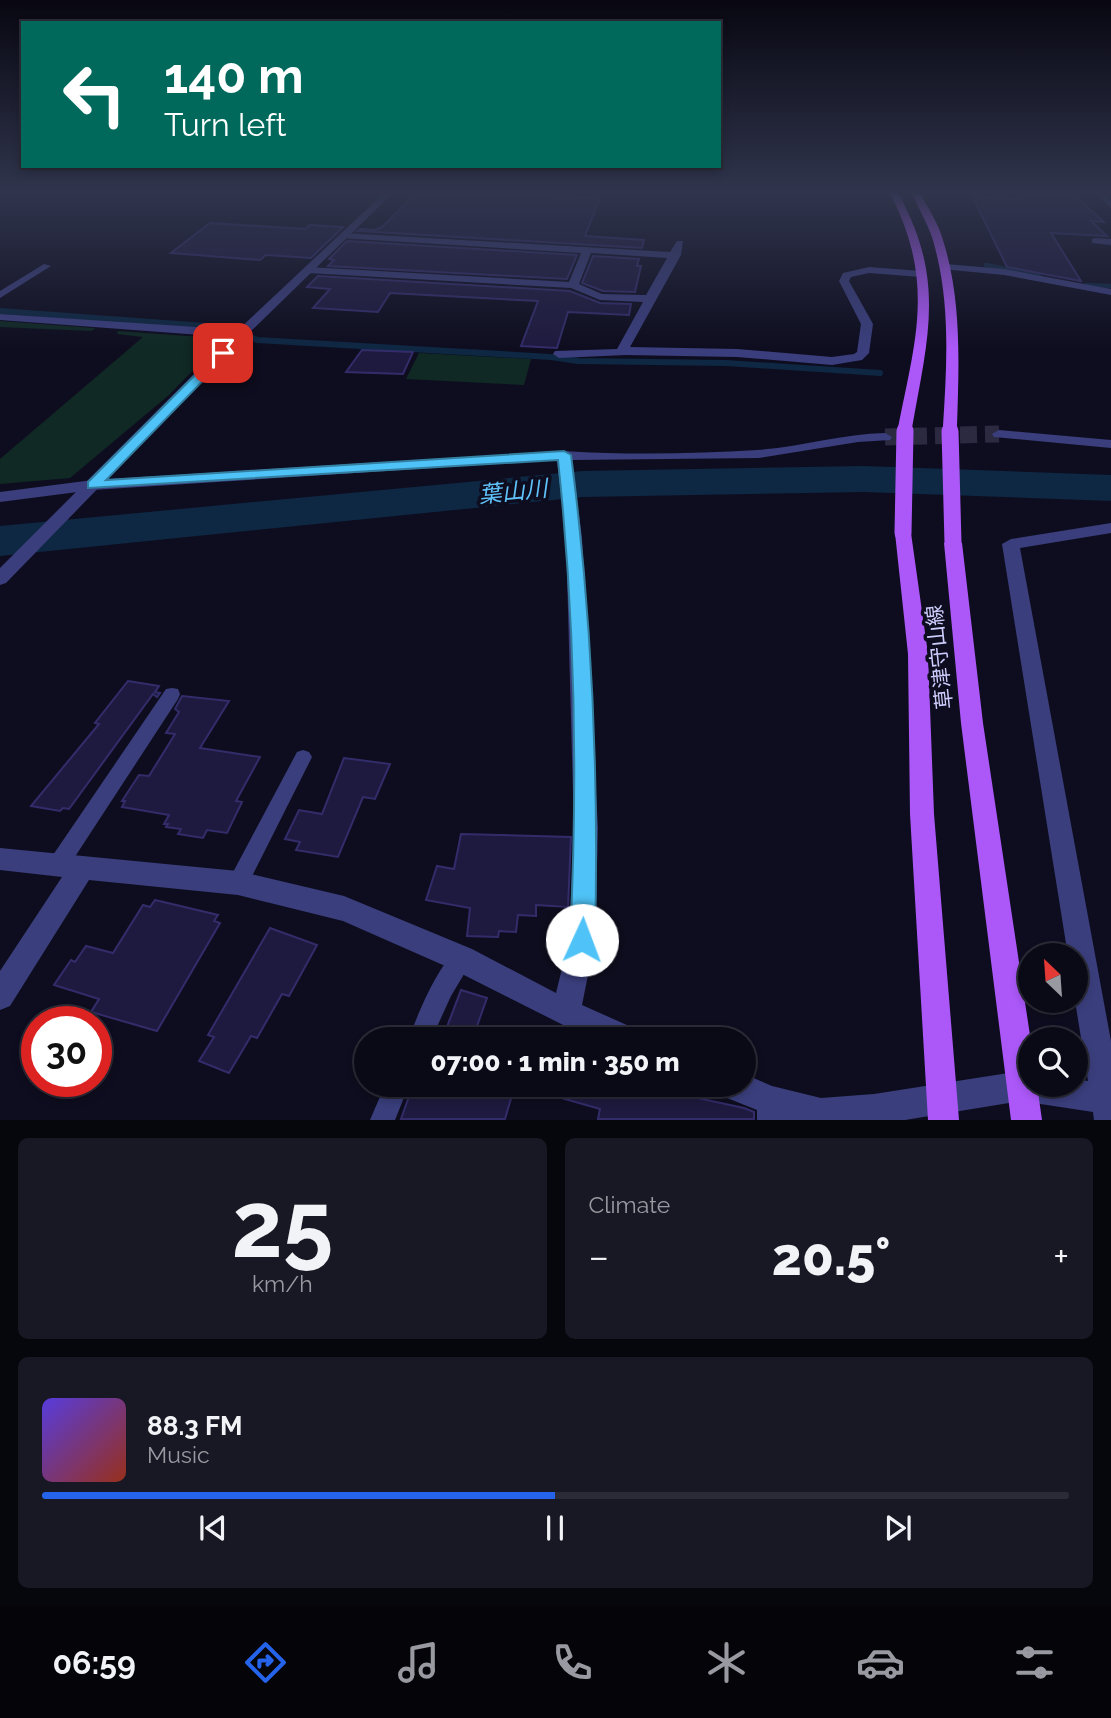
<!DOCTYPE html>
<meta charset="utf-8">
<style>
body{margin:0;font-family:Raleway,"Noto Sans JP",sans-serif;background:#181824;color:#f1f3f6;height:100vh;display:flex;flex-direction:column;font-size:26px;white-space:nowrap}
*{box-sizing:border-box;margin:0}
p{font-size:23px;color:#999aa1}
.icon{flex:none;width:38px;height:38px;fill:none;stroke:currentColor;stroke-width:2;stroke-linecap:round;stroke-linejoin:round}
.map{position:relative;height:1120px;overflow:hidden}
.panel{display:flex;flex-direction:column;gap:18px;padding:18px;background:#06060d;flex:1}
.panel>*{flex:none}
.hud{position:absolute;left:21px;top:21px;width:700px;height:147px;border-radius:0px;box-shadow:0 4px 10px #0003,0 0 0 2px #2a2b36;background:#00695c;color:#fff;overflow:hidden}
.needle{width:46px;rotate:335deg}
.tools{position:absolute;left:1018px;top:943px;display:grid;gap:14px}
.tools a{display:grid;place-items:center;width:70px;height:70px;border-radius:50%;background:#0a0a17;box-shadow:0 4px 10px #0003,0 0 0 2px #2a2b36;font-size:35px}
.speed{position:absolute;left:21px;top:1006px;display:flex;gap:14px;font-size:35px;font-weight:700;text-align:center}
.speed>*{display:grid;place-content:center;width:91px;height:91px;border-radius:50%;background:#0a0a17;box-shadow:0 4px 10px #0003,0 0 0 2px #2a2b36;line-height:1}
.speed .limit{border:10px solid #d22;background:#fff;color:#111}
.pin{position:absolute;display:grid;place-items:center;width:60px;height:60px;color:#fff;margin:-30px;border-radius:14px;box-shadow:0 4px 10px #0006}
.me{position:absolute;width:77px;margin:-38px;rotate:2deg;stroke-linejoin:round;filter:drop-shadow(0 0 5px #0008)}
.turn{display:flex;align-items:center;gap:24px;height:147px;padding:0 28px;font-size:32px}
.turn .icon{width:91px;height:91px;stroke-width:2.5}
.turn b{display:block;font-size:49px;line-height:60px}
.big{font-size:52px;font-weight:800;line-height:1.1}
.panel .widget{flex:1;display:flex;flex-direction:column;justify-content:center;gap:10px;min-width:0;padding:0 24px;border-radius:10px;background:#181824}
.panel .dial{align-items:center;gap:0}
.dial b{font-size:91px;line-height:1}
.song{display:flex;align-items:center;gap:21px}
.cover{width:84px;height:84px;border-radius:10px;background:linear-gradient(135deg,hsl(250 70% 55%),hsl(10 70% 35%))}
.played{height:7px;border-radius:4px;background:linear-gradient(90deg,#2563eb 50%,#2a2b36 50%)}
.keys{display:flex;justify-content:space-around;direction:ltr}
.heat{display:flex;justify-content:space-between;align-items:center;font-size:38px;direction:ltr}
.panel .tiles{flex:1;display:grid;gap:18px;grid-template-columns:1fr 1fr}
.widget:last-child{grid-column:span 2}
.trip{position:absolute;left:354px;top:1027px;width:402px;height:70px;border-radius:35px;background:#0a0a17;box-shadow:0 4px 10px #0003,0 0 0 2px #2a2b36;font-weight:800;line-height:70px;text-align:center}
.dock{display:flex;height:112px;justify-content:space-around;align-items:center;background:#040409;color:#999aa1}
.dock .icon{width:49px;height:49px}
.dock .on{color:#2563eb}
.dock b{font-size:32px;color:#f1f3f6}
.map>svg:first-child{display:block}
</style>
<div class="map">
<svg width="1111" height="1120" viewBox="0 0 1111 1120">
<rect width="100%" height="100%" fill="#0e0d1f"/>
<g fill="#102925">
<path d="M0,321L93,328L96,329L90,331L0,327Z"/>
<path d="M118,331L201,337L208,339L214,349L169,395L70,478L0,484V459L143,337L117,334Z"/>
<path d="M419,353L531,359L524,385L406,379Z"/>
</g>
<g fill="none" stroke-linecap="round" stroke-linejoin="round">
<g stroke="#0e2742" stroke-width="4.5">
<path d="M986,265L1039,276"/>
<path d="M1086,285L1111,286"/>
</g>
<path stroke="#0e2742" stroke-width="6" d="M0,311L233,328L257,340L551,357L578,361L726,363L880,373"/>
<path fill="#0e2742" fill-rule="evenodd" d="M864,466L1111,475V501L864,492L583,497L0,556V526L583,471Z"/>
</g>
<g fill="#1e1a3f" stroke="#322d6a" stroke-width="2">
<path d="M416,193H546L544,195L600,198L585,236L644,240L642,248L357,231L360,229L375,230L382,227Z"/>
<path d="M1024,193H1072L1104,222L1091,221L1107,236L1051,233L1081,281L1007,267L972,196L1017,199L1016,196L1024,197Z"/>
<path d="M210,223L305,229L310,225L343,227L311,258L266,255L260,260L171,253Z"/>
<path d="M347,241L577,255L567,279L328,266L334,260L329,259Z"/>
<path d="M593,256L639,259L637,266H641L635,292L603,291L582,283Z"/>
<path d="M318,276L570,291L600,303L631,304L629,315L568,312L557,348L521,346L538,301L390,293L378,312L313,308L330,289L307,287Z"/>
<path d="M362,350L413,352L403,374L346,372Z"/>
<path d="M128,681L159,686L155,692L160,693L157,697L153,694L69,809L63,808L60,811L31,806L99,724L95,723Z"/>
<path d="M182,696L229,701L200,748L260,757L236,801L242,802L227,833L207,830L203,838L178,834L181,829L166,827L168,824H164L169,815L122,807L125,801H122L139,775L149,776L175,734L166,733L179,712L175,709Z"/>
<path d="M344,758L390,764L375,799L363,797L338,857L296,850L300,842L285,839L299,810L322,814Z"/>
<path d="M461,834L571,837L568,907L536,905V916L518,915L516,932L499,931L498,937L467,936L470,908L426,900L437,866L454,869Z"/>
<path d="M155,900L218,915L214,921L220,923L157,1031L91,1012L99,999L54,985L71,960L75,962L86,946L113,953L143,905L150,907Z"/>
<path d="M270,928L317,945L289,996L282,994L257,1038L251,1036L229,1073L199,1061L214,1037L208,1035Z"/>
<path d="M461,990L487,998L472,1040H442Z"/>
<path d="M413,1085H515L505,1119H401Z"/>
<path d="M538,1085H637L744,1108L754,1112V1119H598L600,1109L537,1091Z"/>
</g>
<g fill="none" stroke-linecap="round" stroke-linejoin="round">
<path stroke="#2b2a40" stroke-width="17" stroke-dasharray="17 8" stroke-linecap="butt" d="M885,437L999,434"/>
<g fill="#3a3e7c" fill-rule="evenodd">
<path d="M44,264L51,266L0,298V291Z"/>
<path d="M172,688L178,689L180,694L178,699L65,872L58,874L51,872L48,865L51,858L166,689Z"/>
<path d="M303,750L309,752L312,757L245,890L238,893L231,890L228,883L231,876L297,752Z"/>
<path d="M462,948L470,951L473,959L451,996L431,1040H408C417,1017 440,957 462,948Z"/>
<path d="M385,1085H409L395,1120H370Z"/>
</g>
<g fill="#3a3e7c" fill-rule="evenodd">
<path d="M1095,193H1103L1111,200V208Z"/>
<path d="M343,233L670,252L677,241H683L681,255L630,347L737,349L832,357L854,354L857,352L861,324L839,281L843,273L869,267L921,271L926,274L921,277L869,273L851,277L849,281L873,324L869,353L862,360L832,365L737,357L626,355L559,358L553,354L555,351L617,349L643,302L600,300L571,288L308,273L303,270L308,267L569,282L581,253L340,238L338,236ZM591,253L667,258L646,295L602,294L579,284Z"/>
<path d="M1095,238L1111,239V245L1092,243V239Z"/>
<path d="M946,264L1004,269L1111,289V295L1004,275L942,269V265Z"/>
<path d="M0,314L241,330L247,334L241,338L0,320Z"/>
<path d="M999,430L1111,440V448L994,437L992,434Z"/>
<path d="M885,433L892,437L890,440L858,442L759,458L572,460L582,538L598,828L595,940L582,1005L638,1030L642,1040H593L452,969L343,921L238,895L89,880L10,1006L0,1010V971L62,877L0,870V848L238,871L344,896L472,949L556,993L569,940L574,828L566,538L557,460L93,490L0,502V492L93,480L564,451C627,455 694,454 757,450C800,447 842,434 885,433Z"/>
<path d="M1111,523V533L1020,548L1111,1041V1120H1094L1093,1112L1021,1101L905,1120H757V1110L722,1096L718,1085H744V1074L772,1086L821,1098L874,1094L1021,1071L1031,1072V1085H1076V1079L1088,1081L1075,1001L1076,956H1068L1002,544L1011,539Z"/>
</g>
<path fill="#3a3e7c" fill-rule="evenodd" d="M384,193H393L245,337L6,583L0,585V568L237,331Z"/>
<g fill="#ac58f9" fill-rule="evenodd">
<path d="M890,193H898C946,279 928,337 912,428L905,432L898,428C916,337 935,281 890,193Z"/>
<path d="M912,193H920C927,207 937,221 942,237C962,298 959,363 957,426L950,430L943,426C947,363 951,299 932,237C927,222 918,208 912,193Z"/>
<path d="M903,528L911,533L928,654L934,814L959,1120H928L910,814L908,654L895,533Z"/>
<path d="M953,538L962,543L983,723L1031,1042V1085H1037L1042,1120H1011L961,723L944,543Z"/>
</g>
<g stroke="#ac58f9" stroke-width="13">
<path d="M950,426V433"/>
<path d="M905,433V428"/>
</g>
<g stroke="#ac58f9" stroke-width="17">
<path d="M950,431L953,543"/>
<path d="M903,533L905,431"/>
</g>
</g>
<linearGradient id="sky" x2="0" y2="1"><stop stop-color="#080711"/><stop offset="0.55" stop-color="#30354d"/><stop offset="1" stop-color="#30354d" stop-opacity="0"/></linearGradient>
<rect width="1111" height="349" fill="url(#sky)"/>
<path fill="#4fc3f7" stroke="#337fa1" stroke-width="2" d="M223,350L228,353L227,356L106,480L564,451L571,455C592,615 599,778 595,940L591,948L582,952L574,948L570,940C578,780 575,618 558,460L88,488V482L219,351Z"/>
<g text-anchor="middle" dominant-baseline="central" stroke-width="7" stroke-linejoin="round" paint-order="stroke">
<g font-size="21" fill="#cdcdfd" stroke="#0e0d1f">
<text transform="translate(939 657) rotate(-96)">草津守山線</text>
</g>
<g font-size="23" font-style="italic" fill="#5fc2f9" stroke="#0e0d1f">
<text transform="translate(513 491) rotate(-6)">葉山川</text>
</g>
</g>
</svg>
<div class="tools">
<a><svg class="needle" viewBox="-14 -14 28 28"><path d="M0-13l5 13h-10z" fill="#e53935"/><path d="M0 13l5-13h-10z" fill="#999aa1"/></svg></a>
<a><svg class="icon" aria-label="search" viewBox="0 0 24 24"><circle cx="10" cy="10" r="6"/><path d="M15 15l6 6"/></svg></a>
</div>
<div class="speed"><div class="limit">30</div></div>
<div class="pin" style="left:223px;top:353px;background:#d93025"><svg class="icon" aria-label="arrive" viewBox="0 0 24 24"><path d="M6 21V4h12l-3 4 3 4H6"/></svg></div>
<svg class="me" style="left:582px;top:940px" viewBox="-20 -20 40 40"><circle r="19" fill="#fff"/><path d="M0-13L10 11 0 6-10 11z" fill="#4fc3f7"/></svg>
<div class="trip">07:00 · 1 min · 350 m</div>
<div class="hud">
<div class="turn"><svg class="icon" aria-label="left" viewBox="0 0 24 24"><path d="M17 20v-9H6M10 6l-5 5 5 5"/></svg><div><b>140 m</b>Turn left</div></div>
</div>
</div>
<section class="panel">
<div class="tiles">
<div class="widget dial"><b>25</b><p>km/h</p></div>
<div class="widget"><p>Climate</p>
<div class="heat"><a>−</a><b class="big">20.5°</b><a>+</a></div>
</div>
<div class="widget">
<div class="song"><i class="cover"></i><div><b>88.3 FM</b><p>Music</p></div></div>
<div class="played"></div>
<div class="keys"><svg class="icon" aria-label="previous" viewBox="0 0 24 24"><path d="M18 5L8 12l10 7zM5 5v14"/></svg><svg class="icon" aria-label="pause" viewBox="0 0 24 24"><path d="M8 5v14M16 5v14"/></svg><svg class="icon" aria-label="next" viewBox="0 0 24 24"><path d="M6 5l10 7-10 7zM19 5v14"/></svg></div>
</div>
</div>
</section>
<nav class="dock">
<b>06:59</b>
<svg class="icon on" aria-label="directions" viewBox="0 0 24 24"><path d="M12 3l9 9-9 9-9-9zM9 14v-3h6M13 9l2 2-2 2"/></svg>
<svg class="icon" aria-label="music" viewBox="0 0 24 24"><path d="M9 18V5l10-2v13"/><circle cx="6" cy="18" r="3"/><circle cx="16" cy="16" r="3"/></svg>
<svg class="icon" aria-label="phone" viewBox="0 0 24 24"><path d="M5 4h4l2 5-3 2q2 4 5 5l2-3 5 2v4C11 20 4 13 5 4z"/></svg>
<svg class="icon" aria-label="climate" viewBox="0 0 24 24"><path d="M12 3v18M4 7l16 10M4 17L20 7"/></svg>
<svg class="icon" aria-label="car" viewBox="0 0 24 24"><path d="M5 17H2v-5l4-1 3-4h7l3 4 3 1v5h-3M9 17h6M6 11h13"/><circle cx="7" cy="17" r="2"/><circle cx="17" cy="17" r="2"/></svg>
<svg class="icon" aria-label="filters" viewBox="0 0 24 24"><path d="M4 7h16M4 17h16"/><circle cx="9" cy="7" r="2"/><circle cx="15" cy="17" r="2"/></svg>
</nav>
